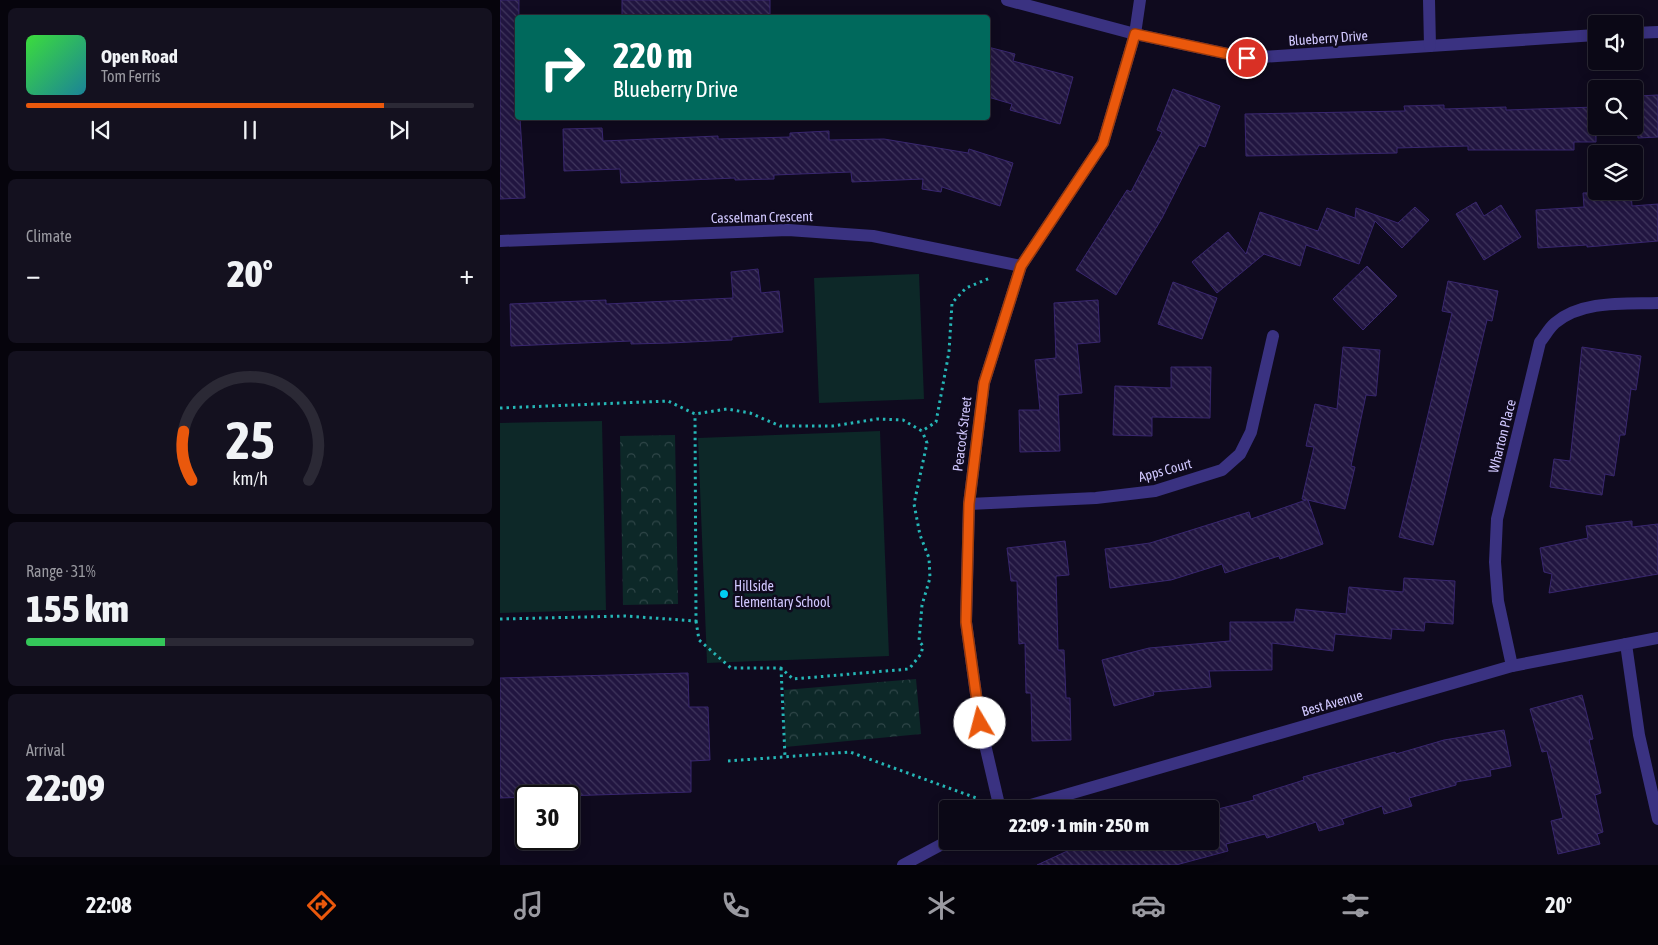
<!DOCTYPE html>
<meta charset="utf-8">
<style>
body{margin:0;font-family:"Asap Condensed",sans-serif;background:#14111f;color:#f1f3f6;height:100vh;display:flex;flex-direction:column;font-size:19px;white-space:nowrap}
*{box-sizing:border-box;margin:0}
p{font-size:16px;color:#9a9aa1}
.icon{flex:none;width:28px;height:28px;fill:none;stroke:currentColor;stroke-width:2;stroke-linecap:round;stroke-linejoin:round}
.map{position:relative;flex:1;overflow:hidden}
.drawer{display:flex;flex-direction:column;gap:8px;padding:8px;background:#06040c;width:500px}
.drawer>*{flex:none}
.top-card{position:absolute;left:15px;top:15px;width:475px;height:105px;border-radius:5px;box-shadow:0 2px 12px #0003,0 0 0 1px #2b2935;background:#00695c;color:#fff;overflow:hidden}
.fabs{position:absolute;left:1088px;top:15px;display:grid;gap:10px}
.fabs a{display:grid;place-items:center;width:55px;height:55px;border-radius:5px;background:#0b0816;box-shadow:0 2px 12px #0003,0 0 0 1px #2b2935;font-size:25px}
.speed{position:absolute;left:15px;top:785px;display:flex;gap:10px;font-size:25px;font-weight:700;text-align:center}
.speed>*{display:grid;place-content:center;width:65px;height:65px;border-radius:50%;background:#0b0816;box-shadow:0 2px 12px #0003,0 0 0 1px #2b2935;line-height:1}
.speed .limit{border:2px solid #111;border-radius:8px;background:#fff;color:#111}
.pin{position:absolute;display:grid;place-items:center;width:42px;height:42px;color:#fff;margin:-21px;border:2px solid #fff;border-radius:50%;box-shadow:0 1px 5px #0007}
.me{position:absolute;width:55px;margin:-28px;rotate:352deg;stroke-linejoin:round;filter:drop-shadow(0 0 4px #0008)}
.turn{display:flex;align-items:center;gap:18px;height:105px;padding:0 15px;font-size:22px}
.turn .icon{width:65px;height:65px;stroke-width:2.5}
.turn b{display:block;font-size:35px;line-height:42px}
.big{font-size:38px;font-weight:800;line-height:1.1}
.drawer .card{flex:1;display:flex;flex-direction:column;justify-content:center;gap:8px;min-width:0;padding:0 18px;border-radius:8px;background:#14111f}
.drawer .dial{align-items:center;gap:0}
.dial svg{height:130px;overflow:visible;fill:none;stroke:#2b2935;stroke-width:7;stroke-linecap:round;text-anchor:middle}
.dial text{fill:#f1f3f6;stroke:none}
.song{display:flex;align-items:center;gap:15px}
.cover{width:60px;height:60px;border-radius:8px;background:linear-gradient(135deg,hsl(120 70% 55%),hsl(190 70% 35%))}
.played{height:5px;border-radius:2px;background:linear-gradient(90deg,#ea580c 80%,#2b2935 80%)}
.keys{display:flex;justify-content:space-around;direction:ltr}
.heat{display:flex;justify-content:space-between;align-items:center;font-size:28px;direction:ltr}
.charge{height:8px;border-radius:4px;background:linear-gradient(90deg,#34c759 31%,#2b2935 0)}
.trip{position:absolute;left:439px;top:800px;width:280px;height:50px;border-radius:5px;background:#0b0816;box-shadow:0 2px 12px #0003,0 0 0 1px #2b2935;font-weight:800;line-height:50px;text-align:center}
.dock{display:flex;height:80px;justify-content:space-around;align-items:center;background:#040309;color:#9a9aa1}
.dock .icon{width:35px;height:35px}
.dock .current{color:#ea580c}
.dock b{font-size:22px;color:#f1f3f6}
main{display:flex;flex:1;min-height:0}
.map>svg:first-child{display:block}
</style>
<main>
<section class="drawer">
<div class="card">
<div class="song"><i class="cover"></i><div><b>Open Road</b><p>Tom Ferris</p></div></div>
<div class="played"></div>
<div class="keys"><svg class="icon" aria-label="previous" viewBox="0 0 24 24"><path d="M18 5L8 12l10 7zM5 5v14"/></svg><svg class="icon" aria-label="pause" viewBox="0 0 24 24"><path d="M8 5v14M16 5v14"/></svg><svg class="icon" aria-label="next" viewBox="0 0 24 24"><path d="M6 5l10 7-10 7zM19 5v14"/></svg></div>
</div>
<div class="card"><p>Climate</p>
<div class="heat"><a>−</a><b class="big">20°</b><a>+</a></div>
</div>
<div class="card dial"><svg viewBox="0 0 100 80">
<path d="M14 69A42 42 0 1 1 86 69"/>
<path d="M14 69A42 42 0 0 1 9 39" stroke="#ea580c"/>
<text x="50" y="56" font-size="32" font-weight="700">25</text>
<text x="50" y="72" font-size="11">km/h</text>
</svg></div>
<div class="card"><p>Range · 31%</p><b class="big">155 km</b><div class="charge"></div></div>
<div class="card"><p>Arrival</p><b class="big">22:09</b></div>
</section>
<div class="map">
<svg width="1158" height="865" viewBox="0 0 1158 865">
<defs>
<pattern id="park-crowns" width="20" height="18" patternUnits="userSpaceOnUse" patternTransform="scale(1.25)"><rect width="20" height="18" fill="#0d2828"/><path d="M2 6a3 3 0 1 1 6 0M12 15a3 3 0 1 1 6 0" fill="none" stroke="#2f4648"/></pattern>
<pattern id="building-back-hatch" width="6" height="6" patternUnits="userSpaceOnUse" patternTransform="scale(1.25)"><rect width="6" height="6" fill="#211540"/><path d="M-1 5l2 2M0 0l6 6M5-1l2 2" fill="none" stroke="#40365d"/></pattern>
</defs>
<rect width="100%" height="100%" fill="#0f0a1e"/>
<g fill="url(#park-crowns)">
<path d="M175,435L178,604L123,605L120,436Z"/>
<path d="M416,679L421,734L285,747L284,690Z"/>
</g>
<g fill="#0d2828">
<path d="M419,274L424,399L319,403L314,278Z"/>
<path d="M102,421L106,610L0,613V423Z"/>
<path d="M380,431L389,656L207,663L198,438Z"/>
</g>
<g fill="url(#building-back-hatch)" stroke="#38266e">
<path d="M0,0H19L18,118H20L25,198L0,199Z"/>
<rect x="122" y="0" width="148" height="18"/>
<path d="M488,47L515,54L513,61L573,77L560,124L510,110L512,104L488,97Z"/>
<path d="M673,89L720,106L705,147L699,145L662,218L616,295L576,270L627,190L631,192L662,132L657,130Z"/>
<path d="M1158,95V137L1138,138L1137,96Z"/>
<path d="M944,105V109L1006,107V110L1096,107V142H1074V150H968V146L897,148V153L746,156L745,114L905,111L904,106Z"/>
<path d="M102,128L103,141L218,136V139L290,137V133L329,131V140L384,139L468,153L469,149L513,163L500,206L442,187L441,192L422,189L423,179L352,182L351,172L274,175V179L235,180V178L121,183L120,169L64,171L63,129Z"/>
<path d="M1131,191L1132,206L1158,204V241L1087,247V245L1038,248L1036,210L1084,207L1083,193Z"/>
<path d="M976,202L984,216L1001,205L1021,237L984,260L956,214Z"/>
<path d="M915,207L929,220L902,248L875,221L859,264L806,245L800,266L764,254L717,293L692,262L728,232L746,254L760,212L818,231L827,208L855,218L856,208L898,223Z"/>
<path d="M867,266L897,296L863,330L833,299Z"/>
<path d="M258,269L261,293L279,291L283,332L232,337V340L170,343L131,344V341L11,346L10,304L106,300V304L233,298L231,272Z"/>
<path d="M948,281L998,291L992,321L987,320L933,545L899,537L952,313L942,311Z"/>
<path d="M673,282L717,298L702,339L658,324Z"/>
<path d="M598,300L600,342L577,344L582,393L558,395L560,451L520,452L519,410H540L535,360L556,358L554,303Z"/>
<path d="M843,347L880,350L876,396L866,395L851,466L855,467L845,509L808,500L823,544L780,559L779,556L725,573L722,564L671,580L610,588L605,549L650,543L749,512L751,519L806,500L802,499L814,447L806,446L815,404L837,409Z"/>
<path d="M1082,347L1141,356L1136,390L1131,389L1125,435H1120L1114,476L1105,474L1102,495L1050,487L1054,459L1070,461Z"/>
<path d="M671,367H711L710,418L652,417V436L613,435L615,386L671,388Z"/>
<path d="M1132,521V527L1158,524V574L1049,593L1052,574L1044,572L1040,548L1088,538L1086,526Z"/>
<path d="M565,541L569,575L556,576L558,650H564L566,698H570L571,740L532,741L531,693H526L525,643L519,644L517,581H511L507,548Z"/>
<path d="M904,578L955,581L953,624L925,622L924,631L892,629L891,639L835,634L833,651L772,643V670L709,671L711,687L653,692L654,695L614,706L602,660L649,648L730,641V622H794L796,609L846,614L849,587L903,592Z"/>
<path d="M188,673L189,707H208L210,760L191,761V792L0,798V678Z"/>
<path d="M1082,695L1093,739L1089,740L1101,793L1095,795L1103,832L1097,834L1100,844L1058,854L1051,821L1063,818L1047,751L1042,752L1030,709Z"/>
<path d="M1004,730L1011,766L990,770L991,776L956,782V785L909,798L912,806L884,814L882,806L842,819L844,824L819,831L816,822L767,838L765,834L726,844L728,851L676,865H537L589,841H710V809H702L717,805L718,809L754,800L753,796L804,780L803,777L895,752L896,754L944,740Z"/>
</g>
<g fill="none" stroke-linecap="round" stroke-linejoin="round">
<g stroke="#25b6b6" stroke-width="3" stroke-dasharray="2.5 4" stroke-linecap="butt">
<path d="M0,408L168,401L195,414L227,409L250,413L280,426H333L377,419L403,420L422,431L436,422L449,352L452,303L466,288L490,278"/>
<path d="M0,619L125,616L196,621L195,414"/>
<path d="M196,621L199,640L231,668H281L293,679L409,669L421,654L423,646L419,641L422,605L430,578L429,558L420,535L414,504L427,443L422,431"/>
<path d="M281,668L285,757"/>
<path d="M228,761L350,752L479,799"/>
</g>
<g stroke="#3a3281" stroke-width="12">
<path d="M507,0L635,34L747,58L1096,35"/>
<path d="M929,0L930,46"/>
<path d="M1134,33L1158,32"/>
<path d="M0,241L288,230L373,236L521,266"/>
<path d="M469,504L596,498L655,491L722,470L740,454L751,432L773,336"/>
<path d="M1126,644L1139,735L1158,819"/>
<path d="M1012,666L998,601L995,562L997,519L1040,342C1045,336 1049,328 1055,323C1082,300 1125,304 1158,303"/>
<path d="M500,809L480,723L466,622L469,504L484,383L521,266L603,143L635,34L640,0"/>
<path d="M517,809L1012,666L1158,638"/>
<path d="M403,865L448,841"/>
</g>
</g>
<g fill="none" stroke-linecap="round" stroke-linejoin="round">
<g stroke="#983908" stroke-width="12">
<path id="route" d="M480,723L466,622L469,504L484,383L521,266L603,143L635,34L747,58"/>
</g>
<use href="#route" stroke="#ea580c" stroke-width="9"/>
</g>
<circle fill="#00cbf3" stroke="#0f0a1e" stroke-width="2" cx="224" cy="594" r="5"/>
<g text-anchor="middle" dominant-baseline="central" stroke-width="5" stroke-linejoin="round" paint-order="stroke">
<g font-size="14" fill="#d1c8ff" stroke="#0f0a1e">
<text transform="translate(828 38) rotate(-4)">Blueberry Drive</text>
<text transform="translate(262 217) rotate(-1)">Casselman Crescent</text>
<text transform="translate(462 434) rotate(-83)">Peacock Street</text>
<text transform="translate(1002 436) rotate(-76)">Wharton Place</text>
<text transform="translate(665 470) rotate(-15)">Apps Court</text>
<text transform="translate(832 703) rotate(-16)">Best Avenue</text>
</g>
<g font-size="14" fill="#d1c8ff" stroke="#0f0a1e" text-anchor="start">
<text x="234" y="586">Hillside<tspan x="234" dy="16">Elementary School</tspan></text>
</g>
</g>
</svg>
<div class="fabs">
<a><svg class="icon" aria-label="sound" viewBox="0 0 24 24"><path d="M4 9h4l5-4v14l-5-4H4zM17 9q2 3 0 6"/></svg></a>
<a><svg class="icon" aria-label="search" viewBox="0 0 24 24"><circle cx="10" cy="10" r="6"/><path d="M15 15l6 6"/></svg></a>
<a><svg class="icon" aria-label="layers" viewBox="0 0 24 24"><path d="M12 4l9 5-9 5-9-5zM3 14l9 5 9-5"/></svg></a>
</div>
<div class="speed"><div class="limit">30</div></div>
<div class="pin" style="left:747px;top:58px;background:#d93025"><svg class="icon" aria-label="arrive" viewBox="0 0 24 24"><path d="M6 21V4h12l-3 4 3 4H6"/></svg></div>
<svg class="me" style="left:480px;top:723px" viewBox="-20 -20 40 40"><circle r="19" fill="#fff"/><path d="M0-13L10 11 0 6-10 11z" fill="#ea580c"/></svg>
<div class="trip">22:09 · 1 min · 250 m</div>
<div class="top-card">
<div class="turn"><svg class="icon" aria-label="right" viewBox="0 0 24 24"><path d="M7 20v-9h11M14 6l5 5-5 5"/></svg><div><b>220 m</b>Blueberry Drive</div></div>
</div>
</div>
</main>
<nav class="dock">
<b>22:08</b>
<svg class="icon current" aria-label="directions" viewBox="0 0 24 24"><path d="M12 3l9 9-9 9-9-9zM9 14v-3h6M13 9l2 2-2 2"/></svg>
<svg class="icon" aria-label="music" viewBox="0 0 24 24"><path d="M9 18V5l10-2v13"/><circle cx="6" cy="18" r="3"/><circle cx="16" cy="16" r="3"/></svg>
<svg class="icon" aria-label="phone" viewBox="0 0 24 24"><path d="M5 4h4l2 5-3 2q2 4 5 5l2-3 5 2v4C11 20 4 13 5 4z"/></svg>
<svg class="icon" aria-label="climate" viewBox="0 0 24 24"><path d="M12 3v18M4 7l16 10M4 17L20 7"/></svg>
<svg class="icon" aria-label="car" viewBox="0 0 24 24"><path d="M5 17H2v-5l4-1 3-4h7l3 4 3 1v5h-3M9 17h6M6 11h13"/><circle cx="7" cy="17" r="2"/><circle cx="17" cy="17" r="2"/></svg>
<svg class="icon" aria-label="filters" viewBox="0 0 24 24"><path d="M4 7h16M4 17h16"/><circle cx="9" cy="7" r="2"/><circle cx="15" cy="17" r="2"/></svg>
<b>20°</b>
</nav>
